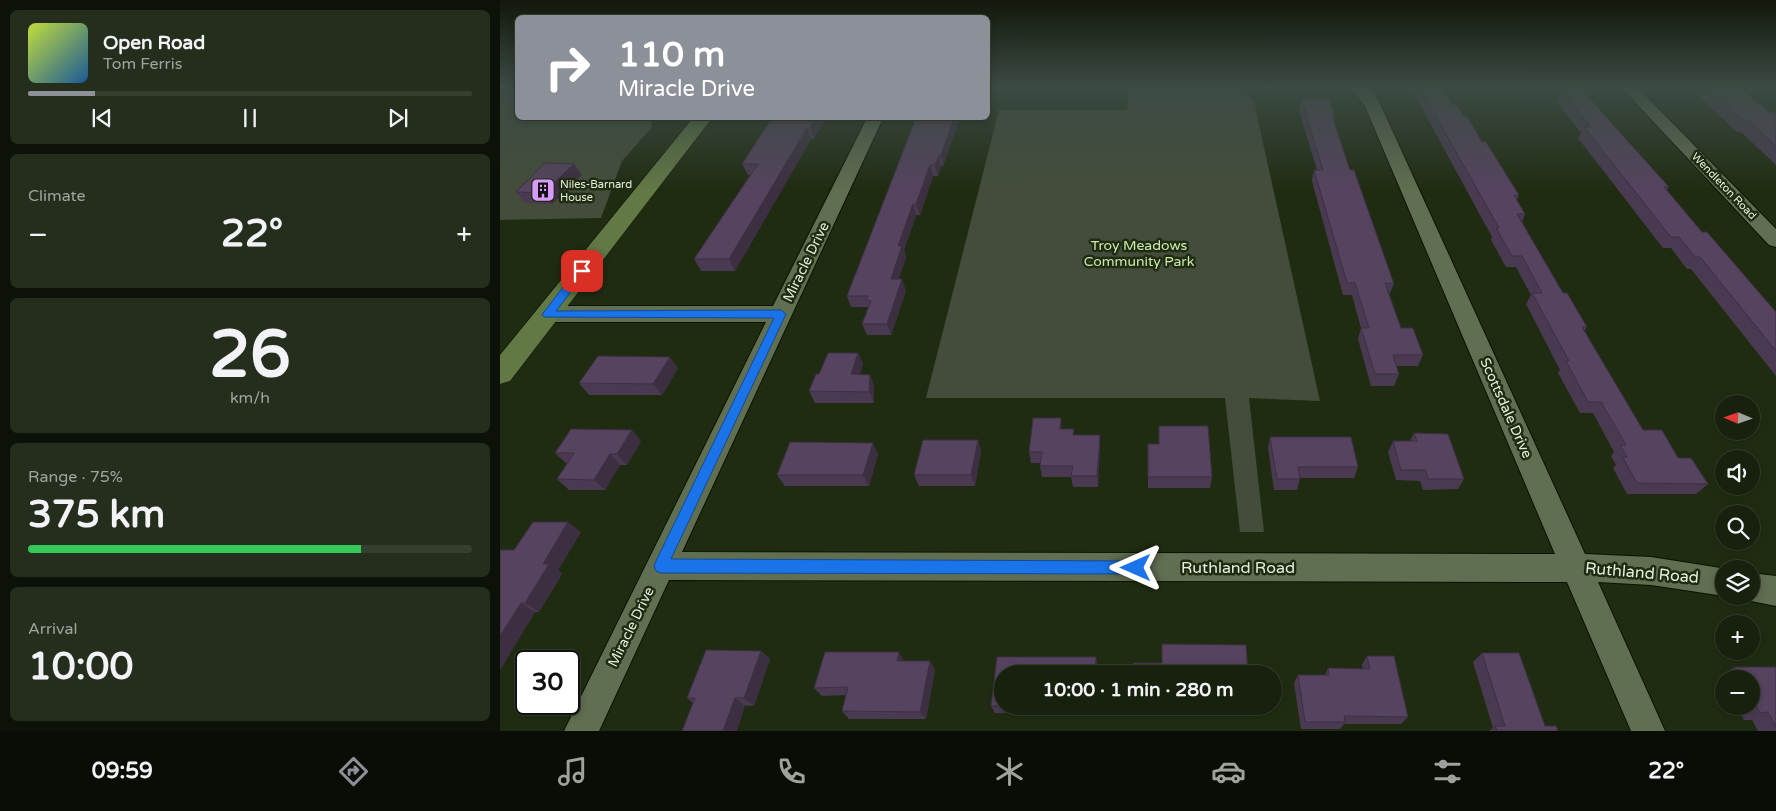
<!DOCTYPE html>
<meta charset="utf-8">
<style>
body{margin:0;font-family:"Varela Round",sans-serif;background:#252e1c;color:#f1f3f6;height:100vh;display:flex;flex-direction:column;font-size:19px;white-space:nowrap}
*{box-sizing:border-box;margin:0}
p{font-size:16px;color:#9fa39e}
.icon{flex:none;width:28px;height:28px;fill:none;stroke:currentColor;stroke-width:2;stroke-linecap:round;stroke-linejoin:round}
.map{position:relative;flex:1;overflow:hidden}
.side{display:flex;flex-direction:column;gap:10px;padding:10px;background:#0d1208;width:500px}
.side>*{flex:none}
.guide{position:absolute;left:15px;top:15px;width:475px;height:105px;border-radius:8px;box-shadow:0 2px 8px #0003,0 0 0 1px #363e2e;background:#8c9099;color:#fff;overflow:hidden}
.needle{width:32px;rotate:272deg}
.buttons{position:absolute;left:1215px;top:395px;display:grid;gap:10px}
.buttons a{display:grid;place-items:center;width:45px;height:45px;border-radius:50%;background:#18210e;box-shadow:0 2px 8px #0003,0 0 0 1px #363e2e;font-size:25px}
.speed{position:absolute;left:15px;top:650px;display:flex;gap:10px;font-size:25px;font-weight:700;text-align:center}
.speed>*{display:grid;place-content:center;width:65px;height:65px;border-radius:50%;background:#18210e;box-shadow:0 2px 8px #0003,0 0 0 1px #363e2e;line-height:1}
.speed .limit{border:2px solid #111;border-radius:8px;background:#fff;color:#111}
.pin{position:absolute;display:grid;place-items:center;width:42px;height:42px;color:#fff;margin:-21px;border-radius:10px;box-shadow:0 2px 8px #0006}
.me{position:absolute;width:55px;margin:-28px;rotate:270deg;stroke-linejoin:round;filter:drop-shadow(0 0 4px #0008)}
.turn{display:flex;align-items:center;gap:18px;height:105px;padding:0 20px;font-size:22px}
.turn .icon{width:65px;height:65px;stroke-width:2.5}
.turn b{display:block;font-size:35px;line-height:42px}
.big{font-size:38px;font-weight:700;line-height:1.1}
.side .widget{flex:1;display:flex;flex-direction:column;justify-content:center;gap:8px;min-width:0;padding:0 18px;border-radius:8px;background:#252e1c}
.side .dial{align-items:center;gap:0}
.dial b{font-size:65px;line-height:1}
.song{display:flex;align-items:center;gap:15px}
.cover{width:60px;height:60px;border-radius:8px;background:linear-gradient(135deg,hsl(70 70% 55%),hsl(210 70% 35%))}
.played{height:5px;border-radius:2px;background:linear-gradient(90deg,#8c9099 15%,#363e2e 15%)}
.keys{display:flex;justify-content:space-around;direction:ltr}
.heat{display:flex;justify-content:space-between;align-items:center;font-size:28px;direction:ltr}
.charge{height:8px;border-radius:4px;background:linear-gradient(90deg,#34c759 75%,#363e2e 0)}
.trip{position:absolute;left:494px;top:665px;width:288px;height:50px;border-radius:25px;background:#18210e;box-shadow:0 2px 8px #0003,0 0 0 1px #363e2e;font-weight:700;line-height:50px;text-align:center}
.menu{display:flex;height:80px;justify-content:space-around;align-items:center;background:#0a0d06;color:#9fa39e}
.menu .icon{width:35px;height:35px}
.menu .current{color:#8c9099}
.menu b{font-size:22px;color:#f1f3f6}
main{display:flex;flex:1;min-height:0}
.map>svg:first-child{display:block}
</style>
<main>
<section class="side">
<div class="widget">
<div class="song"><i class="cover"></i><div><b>Open Road</b><p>Tom Ferris</p></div></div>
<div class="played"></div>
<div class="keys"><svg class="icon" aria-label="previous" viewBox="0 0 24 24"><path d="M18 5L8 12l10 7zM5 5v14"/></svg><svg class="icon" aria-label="pause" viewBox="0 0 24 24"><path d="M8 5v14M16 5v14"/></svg><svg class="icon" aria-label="next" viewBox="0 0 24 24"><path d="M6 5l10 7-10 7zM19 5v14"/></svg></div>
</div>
<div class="widget"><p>Climate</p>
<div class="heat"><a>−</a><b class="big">22°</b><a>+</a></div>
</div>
<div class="widget dial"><b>26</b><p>km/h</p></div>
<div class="widget"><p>Range · 75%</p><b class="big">375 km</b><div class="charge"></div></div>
<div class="widget"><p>Arrival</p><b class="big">10:00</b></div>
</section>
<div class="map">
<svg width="1276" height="731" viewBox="0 0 1276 731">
<rect width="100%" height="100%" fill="#202c12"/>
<g fill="#444d3b">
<path d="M0,88H17L18,118H155L151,122L152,127L122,161L101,218L0,220Z"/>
<path d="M629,88H741L754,102L820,401L749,398L764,532H740L725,398H426L499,110H627Z"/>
</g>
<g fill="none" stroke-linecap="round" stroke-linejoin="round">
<g stroke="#0a1400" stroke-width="2">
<path id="lane" d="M141,118H207L203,120H145Z"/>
</g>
<g stroke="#0a1400" stroke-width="2">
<g id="street">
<path d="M851,88H868L875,95L881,106L1085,554L1151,557L1227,569H1224V596L1151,585L1098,582L1165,731H1131L1067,582L169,580L99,731H64L266,322H48L40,319L37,314L40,309L48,306H273L367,118H383L182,552L1055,554L865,106Z"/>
<path d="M1122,88H1138L1276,229V247L1269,245Z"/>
<path d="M1251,573L1276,576V606L1251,601L1240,597L1251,596Z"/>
</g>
</g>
<g stroke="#0a1400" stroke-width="1">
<path id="secondary" d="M193,118H212L10,381L0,384V355Z"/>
</g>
<use href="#lane" fill="#606e51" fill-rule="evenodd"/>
<use href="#street" fill="#606e51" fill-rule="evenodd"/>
<use href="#secondary" fill="#627946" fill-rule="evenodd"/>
</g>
<g fill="#493a52">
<path d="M911,88H942L951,104L963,116L982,142L1019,195L1017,200L1025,214L1022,222L1063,293L1087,327L1084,331L1143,430L1178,458L1208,484L1196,494H1127L1113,468L1116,465L1111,456L1114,452L1093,413H1080L1058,373L1060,370L1026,304L1031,295L1016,267H1006L991,240L992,237Z"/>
<path d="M1190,88H1240L1269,112L1276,114V165L1241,132H1237Z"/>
<path d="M1062,91L1169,187L1167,190L1202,232L1276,312V376L1191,269H1187L1171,248H1163L1078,138L1081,133L1057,102Z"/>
<path d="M801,99L835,116L834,121L850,170L894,284L889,295L901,328L923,355L918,366H896L899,374L894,386H871L858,339L861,328L852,295H843L812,181L814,170H817L799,110Z"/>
<path d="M326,118L314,139H311L235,271H201L194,259L250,175H248L242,164Z"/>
<path d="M416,118H460L443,166H441L438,176H433L420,215H416L404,250L406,258L398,279L406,291L391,335H367L362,324L368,307H351L347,296Z"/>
<path d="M74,164L82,175L52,204L25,203L16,192Z"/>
<path d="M358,353L363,364L360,374L370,375L374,386V403H315L309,391L319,374Z"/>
<path d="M178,368L162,395H89L79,383Z"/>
<path d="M659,426L712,477L710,488H648V444H659Z"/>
<path d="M562,429L574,435H600V446L598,487H573L571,477H542L540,466V463H531L529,452Z"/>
<path d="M914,433L964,479L958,489L923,490L920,481L896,480L888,452L893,441H910Z"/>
<path d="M770,437L858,467L854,478H800L797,490H774L768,448Z"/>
<path d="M478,440L481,451L475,486H419L414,475Z"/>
<path d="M141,441L127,465H120L105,490H69L57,479L67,464L55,453Z"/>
<path d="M378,454L369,486H285L277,475Z"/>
<path d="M81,532L58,570L62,574L39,612H35L0,670V550H14Z"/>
<path d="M261,651L270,659L254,706L193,703L187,698Z"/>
<path d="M982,653L1045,726L1058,731H989L993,728L973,662Z"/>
<path d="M867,656L908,717L901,724H844L840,729H801L794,683L798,675H825L828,668L863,669L862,665Z"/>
<path d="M497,657H596L597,665V674H502V706H596L595,714L495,713L491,706Z"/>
<path d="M404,661H430L435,670L426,719H349L342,711L346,695L322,696L314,688Z"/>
<path d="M1235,667H1276V731H1258L1252,720H1244L1237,706H1251V679H1224V681L1221,676Z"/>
<path d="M633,706H752L749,714L633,713Z"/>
</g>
<g fill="#3c2f42">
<path d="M0,88H15L0,100Z"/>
<path d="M316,118H326L314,139L310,128Z"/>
<path d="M454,118H460L443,166L441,155Z"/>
<path d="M307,128L311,139L235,271L229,259Z"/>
<path d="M439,155L441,166L438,176L435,165Z"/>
<path d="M74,164L82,175L52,204L43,193Z"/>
<path d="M430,165L433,176L420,215L416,204Z"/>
<path d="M413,204L416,215L404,250L406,258L394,291L391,279L398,246Z"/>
<path d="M402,279L406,291L391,335L387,324Z"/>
<path d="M358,353L363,364L356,385L351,374Z"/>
<path d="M170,357L178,368L162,395L153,384Z"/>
<path d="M370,375L374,386V403L369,392Z"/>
<path d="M561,418L562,429H560Z"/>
<path d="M132,430L141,441L127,465L117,454Z"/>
<path d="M600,435V446L598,487L597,476Z"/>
<path d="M478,440L481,451L475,486L471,475Z"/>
<path d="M373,443L378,454L369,486L363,475Z"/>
<path d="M110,454L120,465L105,490L94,480Z"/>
<path d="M68,522L81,532L58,570L62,574L39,612L25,603L43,564Z"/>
<path d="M21,603L35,612L0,670V636Z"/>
<path d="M261,651L270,659L254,706L244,698Z"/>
<path d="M399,652L404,661H397Z"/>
<path d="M596,657L597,665V674H595Z"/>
<path d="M430,661L435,670L426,719L420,712Z"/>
<path d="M235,698L245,706L237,731H223Z"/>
</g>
<g fill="#55435f" stroke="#3c2f42">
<path d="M920,88H942L951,104H956L963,116H967L982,142H986L1019,195H1014L1025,214H1017L1063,293H1067L1087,327H1082L1143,430H1162L1178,458H1191L1208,484L1137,483L1123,458L1127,457L1120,445H1126L1101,402H1088L1066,361H1069L1032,293H1042L1022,256H1012L996,228H999Z"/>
<path d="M1066,88H1080L1169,187H1164L1202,232H1207L1276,312V351L1200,257H1195L1179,237H1171L1084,127H1091L1062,91Z"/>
<path d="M1207,88H1240L1269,112H1274L1276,114V146L1249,121H1244Z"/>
<path d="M801,99H829L835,116H832L850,170H854L894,284L885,283L901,328H913L923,355H893L899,374H875L861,328H869L855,283H847L814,170H823Z"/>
<path d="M272,118H316L310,128H307L229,259H194L258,164H242Z"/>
<path d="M416,118H454L441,155H439L435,165H430L416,204H413L398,246H402L391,279H402L387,324H362L371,301L366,300L368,296H347Z"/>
<path d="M45,163L74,164L43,193L16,192Z"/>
<path d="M328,353H358L351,374L370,375L369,392L309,391L316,374H319Z"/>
<path d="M98,356L170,357L153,384L79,383Z"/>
<path d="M533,418H561L560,429H574L573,435H600L597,476H571L573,466H540L542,452H529Z"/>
<path d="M659,426H708L712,477H648V444H659Z"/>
<path d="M71,429L132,430L117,454H110L94,480L57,479L74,453H55Z"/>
<path d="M914,433L948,434L964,479H928L926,470H901L893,441H917Z"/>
<path d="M770,437H851L858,467H798L800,479H777Z"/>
<path d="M423,440H478L471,475H414Z"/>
<path d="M290,442L373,443L363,475H277Z"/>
<path d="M33,522H68L43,564H49L25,603H21L0,636V550H14Z"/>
<path d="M662,644L746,645L748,674H633V663H662Z"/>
<path d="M206,650L261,651L244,698H235L223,731H182L195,698H187Z"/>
<path d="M325,652H399L397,661H430L420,712L342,711L348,687L314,688Z"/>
<path d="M982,653H1019L1045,726H1056L1058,731H997L995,726H1005Z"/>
<path d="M867,656H894L908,717L844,716L845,722H805L798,675H829L828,668L870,669Z"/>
<path d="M497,657H596L595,674H502V706H491Z"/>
<path d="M1235,667H1276V727L1268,712L1260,713L1251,697V679H1241Z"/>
</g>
<linearGradient id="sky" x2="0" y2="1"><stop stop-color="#12180a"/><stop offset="0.46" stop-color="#3c4b44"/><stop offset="1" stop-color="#3c4b44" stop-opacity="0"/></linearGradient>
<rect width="1276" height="190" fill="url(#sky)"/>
<path fill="#1a73e8" stroke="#114b97" d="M82,267L87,271L56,311L281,310L286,314L171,559L636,561L641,563L643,568L641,572L636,574L161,573L156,571L154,566L156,561L274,318L44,317L42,314L44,312L78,268Z"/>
<defs>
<g id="building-square" transform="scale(1.25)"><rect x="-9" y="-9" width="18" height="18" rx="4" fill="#d89bf8" stroke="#202c12"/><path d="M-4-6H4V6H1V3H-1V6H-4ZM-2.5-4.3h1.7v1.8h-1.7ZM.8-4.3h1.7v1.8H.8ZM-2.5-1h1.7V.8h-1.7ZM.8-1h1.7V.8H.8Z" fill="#111"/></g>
</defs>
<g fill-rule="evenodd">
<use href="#building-square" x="43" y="190"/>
</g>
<g text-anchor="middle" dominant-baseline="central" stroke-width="5" stroke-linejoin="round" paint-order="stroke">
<g font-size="11" fill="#e5eedd" stroke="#202c12" text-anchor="start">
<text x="60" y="184">Niles-Barnard<tspan x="60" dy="13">House</tspan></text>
</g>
<g font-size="11" fill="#e5eedd" stroke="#202c12">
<text transform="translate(1224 186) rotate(46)">Wendleton Road</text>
</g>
<g font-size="14" fill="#cce7af" stroke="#202c12">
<text x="639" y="245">Troy Meadows<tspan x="639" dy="16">Community Park</tspan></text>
</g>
<g font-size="14" fill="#e5eedd" stroke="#202c12">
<text transform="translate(306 262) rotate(-64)">Miracle Drive</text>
<text transform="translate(1006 408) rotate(66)">Scottsdale Drive</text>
<text transform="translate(131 627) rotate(-64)">Miracle Drive</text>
</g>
<g font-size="16" fill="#e5eedd" stroke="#202c12">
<text x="738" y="568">Ruthland Road</text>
<text transform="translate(1142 573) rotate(5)">Ruthland Road</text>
</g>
</g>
</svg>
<div class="buttons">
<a><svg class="needle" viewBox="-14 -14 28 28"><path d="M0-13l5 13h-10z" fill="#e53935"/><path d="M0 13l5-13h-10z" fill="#9fa39e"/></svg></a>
<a><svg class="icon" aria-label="sound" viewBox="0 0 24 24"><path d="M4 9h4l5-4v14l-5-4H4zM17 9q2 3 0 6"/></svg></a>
<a><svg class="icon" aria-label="search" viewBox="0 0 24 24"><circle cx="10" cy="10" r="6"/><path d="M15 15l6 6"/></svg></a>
<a><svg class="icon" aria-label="layers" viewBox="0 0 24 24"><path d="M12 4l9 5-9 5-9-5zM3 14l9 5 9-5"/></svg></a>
<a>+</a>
<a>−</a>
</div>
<div class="speed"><div class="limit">30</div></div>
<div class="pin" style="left:82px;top:271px;background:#d93025"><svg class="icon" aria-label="arrive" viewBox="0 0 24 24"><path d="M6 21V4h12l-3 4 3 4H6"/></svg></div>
<svg class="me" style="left:636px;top:568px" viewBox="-20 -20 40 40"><path d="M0-17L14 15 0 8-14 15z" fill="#1a73e8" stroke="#fff" stroke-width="4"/></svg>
<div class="trip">10:00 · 1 min · 280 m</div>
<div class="guide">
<div class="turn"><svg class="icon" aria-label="right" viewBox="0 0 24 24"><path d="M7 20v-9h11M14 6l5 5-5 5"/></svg><div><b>110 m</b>Miracle Drive</div></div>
</div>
</div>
</main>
<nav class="menu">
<b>09:59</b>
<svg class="icon current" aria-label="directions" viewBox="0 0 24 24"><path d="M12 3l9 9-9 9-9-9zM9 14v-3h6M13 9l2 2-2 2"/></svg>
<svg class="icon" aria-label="music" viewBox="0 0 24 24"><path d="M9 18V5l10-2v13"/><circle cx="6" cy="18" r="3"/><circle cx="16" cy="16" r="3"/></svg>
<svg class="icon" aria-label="phone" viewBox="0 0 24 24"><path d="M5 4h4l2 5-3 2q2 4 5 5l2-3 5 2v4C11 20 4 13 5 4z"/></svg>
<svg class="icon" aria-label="climate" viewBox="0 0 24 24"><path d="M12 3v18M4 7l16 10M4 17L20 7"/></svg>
<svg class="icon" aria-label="car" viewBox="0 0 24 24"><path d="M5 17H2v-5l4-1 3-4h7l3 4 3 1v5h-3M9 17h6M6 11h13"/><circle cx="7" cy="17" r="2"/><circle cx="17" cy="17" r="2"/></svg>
<svg class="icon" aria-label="filters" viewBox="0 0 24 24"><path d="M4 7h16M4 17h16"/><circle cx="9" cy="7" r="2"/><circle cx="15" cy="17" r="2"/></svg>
<b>22°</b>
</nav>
